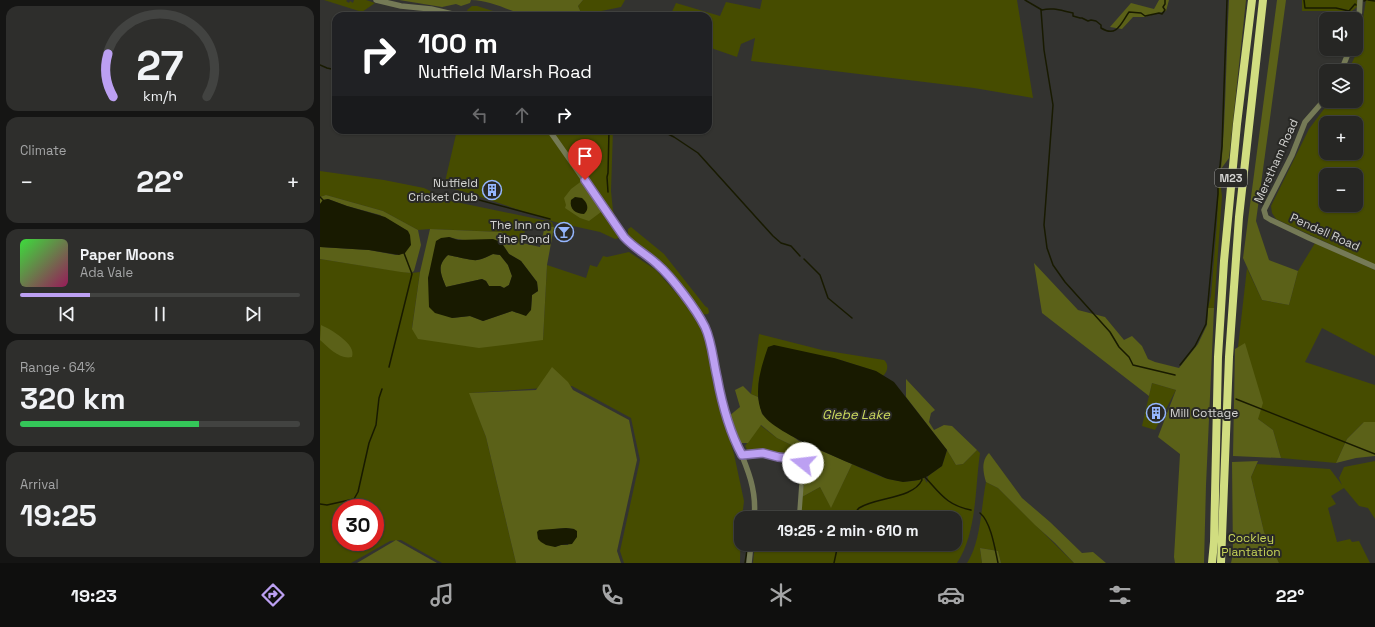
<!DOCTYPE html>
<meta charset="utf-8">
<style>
body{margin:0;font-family:"Space Grotesk",sans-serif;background:#2e2e2c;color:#f1f3f6;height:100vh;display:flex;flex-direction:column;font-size:15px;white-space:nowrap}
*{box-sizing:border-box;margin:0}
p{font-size:13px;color:#a4a5a6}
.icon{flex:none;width:22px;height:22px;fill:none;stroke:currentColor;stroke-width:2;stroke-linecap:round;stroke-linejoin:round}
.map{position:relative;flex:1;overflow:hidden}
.sheet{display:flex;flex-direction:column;gap:6px;padding:6px;background:#151514;width:320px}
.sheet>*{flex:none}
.top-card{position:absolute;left:12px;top:12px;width:380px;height:122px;border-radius:12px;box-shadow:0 1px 3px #0004,0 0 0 1px #424341;background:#202124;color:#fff;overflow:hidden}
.fabs{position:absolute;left:999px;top:12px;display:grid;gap:8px}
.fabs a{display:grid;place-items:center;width:44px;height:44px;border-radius:8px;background:#262624;box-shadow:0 1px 3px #0004,0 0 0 1px #424341;font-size:20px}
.speed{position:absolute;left:12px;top:499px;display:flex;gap:8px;font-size:20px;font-weight:700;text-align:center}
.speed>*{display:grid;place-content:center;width:52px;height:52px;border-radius:50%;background:#262624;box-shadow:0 1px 3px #0004,0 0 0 1px #424341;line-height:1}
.speed .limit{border:6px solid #d22;background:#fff;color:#111}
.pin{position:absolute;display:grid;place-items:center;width:34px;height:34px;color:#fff;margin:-41px -17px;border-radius:50% 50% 50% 0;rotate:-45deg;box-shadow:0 0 4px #0007}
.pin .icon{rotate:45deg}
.me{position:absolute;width:44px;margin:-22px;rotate:286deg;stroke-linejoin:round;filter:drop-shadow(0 0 3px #0008)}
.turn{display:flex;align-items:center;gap:14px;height:84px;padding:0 20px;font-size:18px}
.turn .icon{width:52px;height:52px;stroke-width:2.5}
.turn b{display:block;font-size:28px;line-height:34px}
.lanes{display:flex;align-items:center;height:38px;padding:0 20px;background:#0003;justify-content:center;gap:20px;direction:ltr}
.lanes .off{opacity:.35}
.big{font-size:30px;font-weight:700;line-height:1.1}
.sheet .card{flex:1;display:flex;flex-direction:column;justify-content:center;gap:6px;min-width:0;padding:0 14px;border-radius:12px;background:#2e2e2c}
.sheet .dial{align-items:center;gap:0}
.dial svg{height:104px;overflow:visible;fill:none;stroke:#424341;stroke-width:7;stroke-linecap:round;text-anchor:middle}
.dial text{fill:#f1f3f6;stroke:none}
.song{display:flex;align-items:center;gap:12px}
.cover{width:48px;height:48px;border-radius:6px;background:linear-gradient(135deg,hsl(120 70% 55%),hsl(330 70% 35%))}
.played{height:4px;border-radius:2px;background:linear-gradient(90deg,#bca0f2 25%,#424341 25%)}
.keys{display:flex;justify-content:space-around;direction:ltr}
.heat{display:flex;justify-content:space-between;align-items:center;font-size:22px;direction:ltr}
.charge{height:6px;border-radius:3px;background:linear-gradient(90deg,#34c759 64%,#424341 0)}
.trip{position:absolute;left:414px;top:511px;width:228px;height:40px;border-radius:12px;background:#262624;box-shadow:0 1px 3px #0004,0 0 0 1px #424341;font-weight:700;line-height:40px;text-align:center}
.dock{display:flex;height:64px;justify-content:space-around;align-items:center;background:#0f0f0e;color:#a4a5a6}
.dock .icon{width:28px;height:28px}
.dock .on{color:#bca0f2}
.dock b{font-size:18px;color:#f1f3f6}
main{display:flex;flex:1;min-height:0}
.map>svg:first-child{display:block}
</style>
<main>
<section class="sheet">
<div class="card dial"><svg viewBox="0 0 100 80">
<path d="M14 69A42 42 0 1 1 86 69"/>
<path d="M14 69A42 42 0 0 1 10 36" stroke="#bca0f2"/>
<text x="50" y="56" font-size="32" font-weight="700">27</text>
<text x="50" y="72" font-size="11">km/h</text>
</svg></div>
<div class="card"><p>Climate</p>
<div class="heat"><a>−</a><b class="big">22°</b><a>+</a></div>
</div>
<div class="card">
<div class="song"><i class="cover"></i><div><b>Paper Moons</b><p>Ada Vale</p></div></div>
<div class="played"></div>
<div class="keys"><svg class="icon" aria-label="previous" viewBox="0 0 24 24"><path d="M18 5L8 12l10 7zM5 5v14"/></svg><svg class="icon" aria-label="pause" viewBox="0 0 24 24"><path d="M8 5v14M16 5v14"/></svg><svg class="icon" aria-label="next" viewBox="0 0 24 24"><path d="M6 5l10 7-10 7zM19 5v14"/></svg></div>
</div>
<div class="card"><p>Range · 64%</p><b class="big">320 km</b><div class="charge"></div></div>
<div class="card"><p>Arrival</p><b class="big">19:25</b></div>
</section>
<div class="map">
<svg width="1055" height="563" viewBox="0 0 1055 563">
<rect width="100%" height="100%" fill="#333330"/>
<g fill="#464c00" fill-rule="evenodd">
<path d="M4,0H27L26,1L29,3L30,1L33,3L34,0H46L55,3L42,12Z"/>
<path d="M263,0H305L301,7L262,15L258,6Z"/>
<path d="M442,0H697L713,98L654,88L431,61L435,38L421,44L417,57L391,48L388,50V16H350L356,3L400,16L406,2L440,9Z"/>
<path d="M982,0H1037V7L1028,14L1014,11H982Z"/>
<path d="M1046,0H1055V265L956,219L952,213L951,206L989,129L1010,101H1036V71H1028L1038,50ZM1006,123H1036V153H1006ZM1006,175H1036V205H1006Z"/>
<path d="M152,6H157L173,11L171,16H150L147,10Z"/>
<path d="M137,130H293L291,191L293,211L304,237L295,239L280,232L235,222L158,196L124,186Z"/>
<path d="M901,169V189L902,196L894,308H888L891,296L897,223L899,172Z"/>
<path d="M0,171L64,180L104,188L131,201L232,222L234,227L207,222L202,243L181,232L110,229L98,230L63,211L6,195L0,197Z"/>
<path d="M311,227L344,254L385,306L388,308L389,312L388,314L380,315L338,261L308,239V229Z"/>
<path d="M995,243L1055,270V356L1002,328L985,362L1055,385V422L1043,423L1027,439L1016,463L961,458L953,430L938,419L918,347L927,268L942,300L969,305L978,271Z"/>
<path d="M309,252L336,270L372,311L386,338L394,388L414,454L424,501L422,518H421L420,563H304L300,551L320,460L311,418L252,386L150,393L166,437L196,563H122L81,540L70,541L31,563H0V259L91,273L100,272L92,328L223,340L227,265L266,278L270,265L277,267L283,256L287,257ZM21,508H55V542H21Z"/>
<path d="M439,334L502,350L564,360C569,364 568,372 563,376L555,371L514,358L439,377L438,397L431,394Z"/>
<path d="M832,383L856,390L835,430L822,426Z"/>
<path d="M440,425L457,438L488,453L486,462L449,452L429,453L425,446Z"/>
<path d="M627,450L636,465L643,464L657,450L660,453C655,488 657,533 637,563H433L435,544H635V518H481L482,497L500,487L511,507L532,464C555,474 578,488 604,478L607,483L608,476L622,466Z"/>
<path d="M1055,461V519L1048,508L1039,506L1024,488L1011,496L1016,504L1008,508L1017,542L1030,539L1032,542L1039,541L1050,563H959L944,532L931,477L937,464L1010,469L1022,485L1019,478L1024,467Z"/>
<path d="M666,482L678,488L754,563H681L678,551L660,548L662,563H647C661,542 661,507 666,482Z"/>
</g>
<g fill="#5b6118" fill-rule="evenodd">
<path d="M79,0H263L258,6L262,15C248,17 219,19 205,15C187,10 170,0 151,0L150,3L141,6L136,4L122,7Z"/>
<path d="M839,0H849L846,11L824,17H813L802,29L790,27L811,3L834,9Z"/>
<path d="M909,0H926L909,158L901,169C906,113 906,56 909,0Z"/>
<path d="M957,0H966L936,221L949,260L978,271L969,305L942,300L923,258Z"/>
<path d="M263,180L280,208L281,212L269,221L260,218L245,208L246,205L244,198L251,189Z"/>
<path d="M6,195L63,211L98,230L101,245L94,271L91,273L81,272L0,259V247L49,250L76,255L85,253L88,231L60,215L27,206L8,199L3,200L0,204V197Z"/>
<path d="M225,226L234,227L227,265L223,340L159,348L98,339L92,329L100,272L110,229L181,232L202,243L220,247ZM129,237C146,243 164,238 181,242L189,254L201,261L217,282L218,291L212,295L211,310L197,313L192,311L163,321L150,316L132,318L108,278Z"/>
<path d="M173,254L180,255L188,265L192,276L189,285L184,288L180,286H169L166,281L162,279L126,287C121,274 116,266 128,255C134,256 153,261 158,260C163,259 168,256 173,254Z"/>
<path d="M714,263L758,310L785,317L804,340L812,336L822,346L828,359L835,362L859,368L878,344L887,325L888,308H894L886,485L884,563H855L854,557L860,454L838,437L856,390L832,383L829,396L722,313Z"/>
<path d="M1,325C10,329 37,344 32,357C20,360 9,348 0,340Z"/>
<path d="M925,343L943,403L938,419L953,430L961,458L913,456L915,349Z"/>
<path d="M232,367L248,382L253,390L309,420L317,460L297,551L301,563H196L166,437L149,393L216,390ZM246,528L254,529L248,545H241L235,547V529Z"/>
<path d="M586,379L615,410L611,413L609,422L614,430L624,425L632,426L657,450L643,464L636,465L627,450L586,397Z"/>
<path d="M423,386L431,394L438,397L442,414L479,441L532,464L511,508L500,487L482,497L488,453L457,438L441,425L428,443H421L409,416L420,407L415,390Z"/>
<path d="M1044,422H1055V456L1036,458L1016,463L1027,439Z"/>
<path d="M669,453L702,498L730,522L762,553L773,552L786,563H754L735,543L715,525L678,488L666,482C663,472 661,461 669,453Z"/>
<path d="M938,461L931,477L944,532L959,563H911L913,554L912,462Z"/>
<path d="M76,540L117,563H37Z"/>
<path d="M660,548L678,551L681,563H662Z"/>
</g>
<g fill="#181a00" fill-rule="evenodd">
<path d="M255,197L262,198C267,202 270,209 264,214C256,214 249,209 251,200Z"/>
<path d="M8,199L27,206L65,217L88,231L90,235L91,245L85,253L79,255L49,250L0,247V204L3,200Z"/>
<path d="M129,237L138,240L173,239L181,242L189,254L201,261L217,282L218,291L212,295L211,310L206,316L192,311L163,321L150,316L132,318L115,313L109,307L108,278L116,241L121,238ZM173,254L180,255L188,265L192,276L189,285L184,288L180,286H169L166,281L162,279L126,287C121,274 116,266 128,255C134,256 153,261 157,260C163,259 168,256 173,254Z"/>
<path d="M454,345L514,358L556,371L574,382L627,450L622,466L608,476L599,480L583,482L568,479C543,468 452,434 442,413C433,392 441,367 448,347Z"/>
<path d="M246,528L254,529L257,531V537L252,544L241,545L235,547L226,545L221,542L218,539L217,532L219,530Z"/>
</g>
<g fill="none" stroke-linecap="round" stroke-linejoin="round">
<g stroke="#181a00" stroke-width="1.5">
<path d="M705,0L722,10C733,7 742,11 753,13V16L760,18H762L768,21L771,20L776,21L781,25V28C797,38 801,23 809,12L821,13L825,16L839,13L842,14L845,10L843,7L845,4V0"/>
<path d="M984,0L985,8H1016L1029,11L1035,4L1036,5"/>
<path d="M1048,0L1055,1"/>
<path d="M1044,1L1046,0"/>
<path d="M721,10L724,50L733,105L724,225L727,248L733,265L745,282L790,332L799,347L809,357L813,365L855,375"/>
<path d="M0,65L7,68L16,70"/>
<path d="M340,130L354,137L378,153L453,236L461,243L471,246L480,256"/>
<path d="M288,192L287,177L288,173L289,130"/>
<path d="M0,197L3,200"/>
<path d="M159,200L230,219"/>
<path d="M484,259L500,275L508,298L532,318"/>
<path d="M860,365L875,346L886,324L898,194V173L900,166L902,146L907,0"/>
<path d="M69,367L92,274L84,253"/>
<path d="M916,399L1055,454"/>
<path d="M604,476C620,493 626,505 651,510"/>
<path d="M0,504L7,505L34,499L38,492L49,443L56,425L59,398L62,389"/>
<path d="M660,513C671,522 675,549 678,563"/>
<path d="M430,518V512"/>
<path d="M531,518C534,515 536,511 539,508C556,497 593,499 602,480L601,477"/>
<path d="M425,563L428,544"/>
<path d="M514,563L517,549"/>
</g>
<path stroke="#757a56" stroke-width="4.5" d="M422,455L443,453L458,457L477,459L483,463L479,518"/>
<g stroke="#757a56" stroke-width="5.5">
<path d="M56,0L81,6L111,9L141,16"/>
<path d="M1036,32L1039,19L1040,0"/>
<path d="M1021,71L1030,49"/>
<path d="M1006,98L985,122L972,155L944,210L946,217L951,220L989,238L1055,267"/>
<path d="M229,130L304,237C313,248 326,254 337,263C350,275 372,303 380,318C396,345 395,379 404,409C414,445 439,478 434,518"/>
<path d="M429,563L431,544"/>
</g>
<g stroke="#d1dd80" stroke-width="8">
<path d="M892,563L894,542L898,357L904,261L917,124L932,0"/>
<path d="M901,563L909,357L919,217L943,0"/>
</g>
</g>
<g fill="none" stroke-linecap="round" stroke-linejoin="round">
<g stroke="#7a689d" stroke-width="10">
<path id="route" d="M265,180L304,237C314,248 326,254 337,264C352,277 376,309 385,327C392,342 393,360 397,377C402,404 409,431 422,455L443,453L458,457L477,459L483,463"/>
</g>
<use href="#route" stroke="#bca0f2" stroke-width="7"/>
</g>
<defs>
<g id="building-ring" transform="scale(1)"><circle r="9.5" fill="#292926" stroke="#95b6fd" stroke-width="1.5"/><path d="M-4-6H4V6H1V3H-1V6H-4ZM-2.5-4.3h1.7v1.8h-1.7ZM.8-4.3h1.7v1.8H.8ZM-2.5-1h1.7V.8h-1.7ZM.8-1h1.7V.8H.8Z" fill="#95b6fd"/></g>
<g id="bar-ring" transform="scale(1)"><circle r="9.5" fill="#292926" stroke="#95b6fd" stroke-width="1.5"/><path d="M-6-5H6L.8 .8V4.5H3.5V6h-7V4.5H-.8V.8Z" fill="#95b6fd"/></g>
</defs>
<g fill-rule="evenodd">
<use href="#building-ring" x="172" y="190"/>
<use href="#bar-ring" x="244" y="232"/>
<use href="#building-ring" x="836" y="413"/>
</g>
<g text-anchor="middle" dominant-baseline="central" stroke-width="4" stroke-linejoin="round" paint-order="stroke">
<rect fill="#292926" stroke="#9f9f9d" stroke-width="1" x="895" y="169" width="32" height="18" rx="3"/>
<g font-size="11" font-weight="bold" fill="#d2d2d0">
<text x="911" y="178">M23</text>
</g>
<g font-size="12" fill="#d2d2d0" stroke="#292926">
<text transform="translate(956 161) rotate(-66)">Merstham Road</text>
<text transform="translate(1005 232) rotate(24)">Pendell Road</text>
</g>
<g font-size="12" fill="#d2d2d0" stroke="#292926" text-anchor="end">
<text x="158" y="183">Nutfield<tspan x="158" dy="14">Cricket Club</tspan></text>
<text x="230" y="225">The Inn on<tspan x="230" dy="14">the Pond</tspan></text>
<text x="850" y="413" text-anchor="start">Mill Cottage</text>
</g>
<g font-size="12" fill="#c7d458" stroke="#292926">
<text x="931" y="538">Cockley<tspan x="931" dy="14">Plantation</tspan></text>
</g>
<g font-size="13" font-style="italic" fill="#cddb5f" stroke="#292926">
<text x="536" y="414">Glebe Lake</text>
</g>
</g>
</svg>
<div class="fabs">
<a><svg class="icon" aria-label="sound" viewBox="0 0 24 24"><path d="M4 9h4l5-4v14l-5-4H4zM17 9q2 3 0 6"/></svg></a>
<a><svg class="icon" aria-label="layers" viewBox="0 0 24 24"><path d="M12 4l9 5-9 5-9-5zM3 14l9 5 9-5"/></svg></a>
<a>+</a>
<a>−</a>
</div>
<div class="speed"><div class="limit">30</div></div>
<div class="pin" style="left:265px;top:180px;background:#d93025"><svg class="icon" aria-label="arrive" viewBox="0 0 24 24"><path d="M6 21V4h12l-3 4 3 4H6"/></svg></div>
<svg class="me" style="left:483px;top:463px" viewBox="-20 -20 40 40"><circle r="19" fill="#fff"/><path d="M0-13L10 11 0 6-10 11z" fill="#bca0f2"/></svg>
<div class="trip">19:25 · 2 min · 610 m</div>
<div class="top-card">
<div class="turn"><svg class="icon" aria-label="right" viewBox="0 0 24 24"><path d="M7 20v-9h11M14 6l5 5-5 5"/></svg><div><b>100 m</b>Nutfield Marsh Road</div></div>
<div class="lanes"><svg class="icon off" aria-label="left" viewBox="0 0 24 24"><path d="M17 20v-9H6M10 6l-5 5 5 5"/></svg><svg class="icon off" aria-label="ahead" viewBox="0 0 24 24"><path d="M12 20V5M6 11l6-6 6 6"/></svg><svg class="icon" aria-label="right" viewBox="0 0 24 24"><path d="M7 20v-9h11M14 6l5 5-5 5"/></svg></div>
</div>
</div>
</main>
<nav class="dock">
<b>19:23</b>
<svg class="icon on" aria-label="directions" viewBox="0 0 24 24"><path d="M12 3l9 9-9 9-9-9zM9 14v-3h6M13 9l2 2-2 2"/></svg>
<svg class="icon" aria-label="music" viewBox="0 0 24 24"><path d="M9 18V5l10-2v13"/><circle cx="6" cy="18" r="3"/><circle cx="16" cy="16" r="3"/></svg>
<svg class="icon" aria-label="phone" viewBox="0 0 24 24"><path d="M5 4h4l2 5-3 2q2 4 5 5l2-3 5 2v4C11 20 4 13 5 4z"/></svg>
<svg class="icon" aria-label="climate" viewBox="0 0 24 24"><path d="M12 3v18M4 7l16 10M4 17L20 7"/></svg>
<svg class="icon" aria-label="car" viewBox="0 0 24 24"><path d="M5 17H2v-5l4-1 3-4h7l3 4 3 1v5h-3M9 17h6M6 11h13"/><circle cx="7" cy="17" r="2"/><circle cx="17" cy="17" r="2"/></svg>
<svg class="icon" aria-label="filters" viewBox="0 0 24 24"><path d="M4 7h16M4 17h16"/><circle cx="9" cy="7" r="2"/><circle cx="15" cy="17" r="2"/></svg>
<b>22°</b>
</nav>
